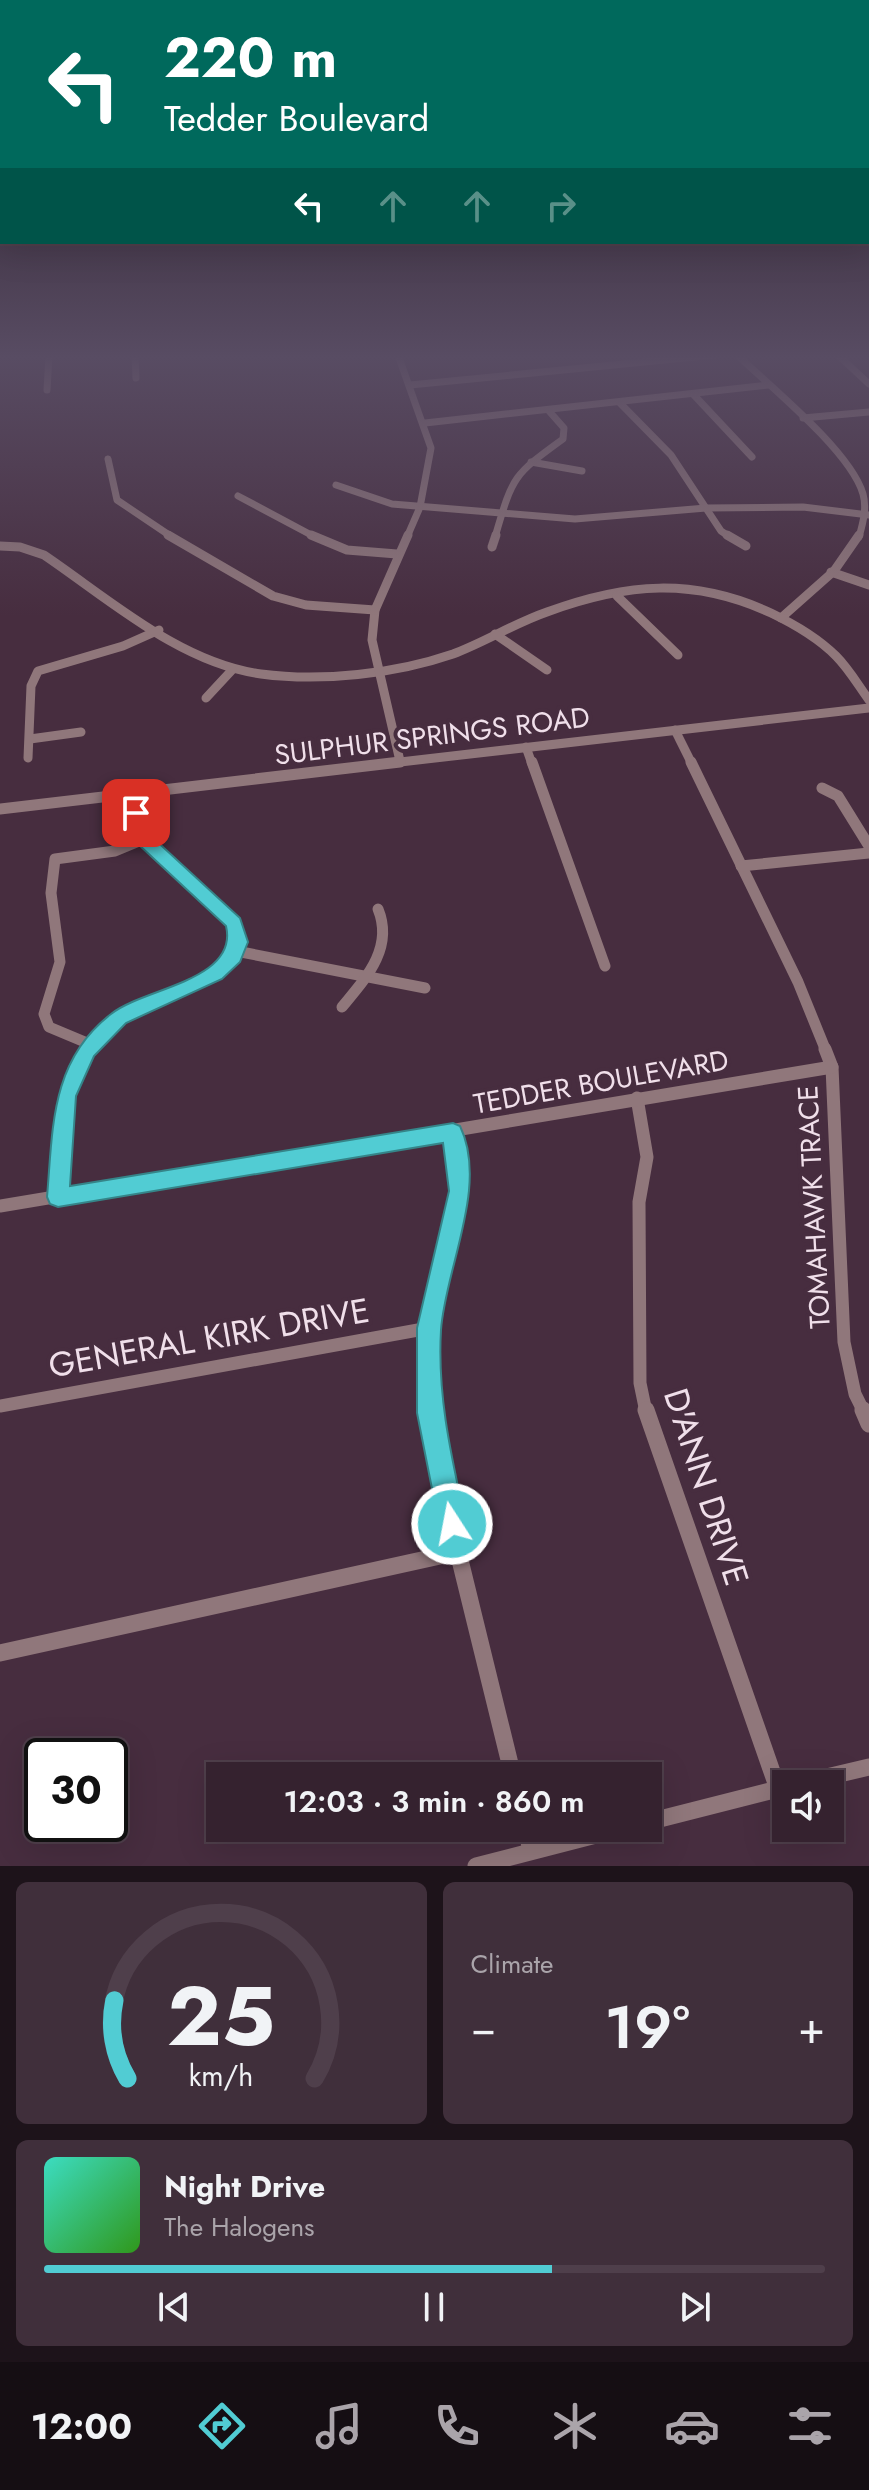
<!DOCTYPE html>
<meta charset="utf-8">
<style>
body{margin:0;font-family:Jost,sans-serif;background:#402f3b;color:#f1f3f6;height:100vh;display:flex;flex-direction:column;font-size:30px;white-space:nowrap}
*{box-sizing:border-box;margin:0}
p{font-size:26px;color:#aaa4aa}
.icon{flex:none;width:44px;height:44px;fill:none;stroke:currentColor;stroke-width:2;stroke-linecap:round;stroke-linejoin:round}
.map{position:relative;height:1866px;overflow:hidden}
.sheet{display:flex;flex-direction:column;gap:16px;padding:16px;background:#1d131a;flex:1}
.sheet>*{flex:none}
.hud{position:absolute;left:0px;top:0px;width:870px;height:244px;box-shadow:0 8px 32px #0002,0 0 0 2px #4f3f4b;background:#00695c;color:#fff;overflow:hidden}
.controls{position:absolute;left:772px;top:1770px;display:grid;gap:16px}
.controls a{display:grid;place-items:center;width:72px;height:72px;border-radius:0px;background:#35222f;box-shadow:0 8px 32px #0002,0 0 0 2px #4f3f4b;font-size:40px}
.speed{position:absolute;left:24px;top:1738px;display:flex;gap:16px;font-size:40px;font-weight:700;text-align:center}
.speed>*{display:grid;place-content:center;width:104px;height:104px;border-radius:50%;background:#35222f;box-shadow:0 8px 32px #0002,0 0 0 2px #4f3f4b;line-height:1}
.speed .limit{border:4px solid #111;border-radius:12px;background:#fff;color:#111}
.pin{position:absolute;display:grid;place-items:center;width:68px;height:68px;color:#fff;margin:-34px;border-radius:16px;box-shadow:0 4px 12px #0006}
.me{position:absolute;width:88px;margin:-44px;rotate:349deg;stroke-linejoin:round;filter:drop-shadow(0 0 6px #0008)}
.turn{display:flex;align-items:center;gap:28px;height:168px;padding:0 32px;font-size:36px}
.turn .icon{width:104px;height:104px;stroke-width:2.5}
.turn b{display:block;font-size:56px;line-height:68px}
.lanes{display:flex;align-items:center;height:76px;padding:0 32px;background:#0003;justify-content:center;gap:40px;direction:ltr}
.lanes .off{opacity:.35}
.big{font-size:60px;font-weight:600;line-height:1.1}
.sheet .widget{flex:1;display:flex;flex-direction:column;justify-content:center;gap:12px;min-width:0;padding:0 28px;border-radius:12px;background:#402f3b}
.sheet .dial{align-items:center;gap:0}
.dial svg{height:208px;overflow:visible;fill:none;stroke:#4f3f4b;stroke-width:7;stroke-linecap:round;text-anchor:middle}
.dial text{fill:#f1f3f6;stroke:none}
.song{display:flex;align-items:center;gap:24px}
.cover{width:96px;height:96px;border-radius:12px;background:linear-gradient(135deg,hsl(170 70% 55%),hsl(110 70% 35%))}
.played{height:8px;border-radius:4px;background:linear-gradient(90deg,#51ccd3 65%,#4f3f4b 65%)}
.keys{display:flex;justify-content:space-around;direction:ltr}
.heat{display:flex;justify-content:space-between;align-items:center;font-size:44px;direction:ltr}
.sheet .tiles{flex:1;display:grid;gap:16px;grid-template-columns:1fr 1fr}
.widget:last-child{grid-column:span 2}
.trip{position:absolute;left:206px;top:1762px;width:456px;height:80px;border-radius:0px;background:#35222f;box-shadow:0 8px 32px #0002,0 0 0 2px #4f3f4b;font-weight:600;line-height:80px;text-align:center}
.tabs{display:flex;height:128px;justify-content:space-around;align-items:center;background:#150e13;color:#aaa4aa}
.tabs .icon{width:56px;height:56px}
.tabs .current{color:#51ccd3}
.tabs b{font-size:36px;color:#f1f3f6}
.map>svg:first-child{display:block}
</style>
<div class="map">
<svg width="869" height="1866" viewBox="0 0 869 1866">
<rect width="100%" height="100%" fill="#472d3f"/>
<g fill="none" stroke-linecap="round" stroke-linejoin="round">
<g stroke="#90777b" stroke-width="7">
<path d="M135,355L136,378"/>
<path d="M398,355L431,448L420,507L407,537"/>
<path d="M737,355C770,386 851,452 863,494C867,508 863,523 859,537"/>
<path d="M838,355L869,384"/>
<path d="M410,385L715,355"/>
<path d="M47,390L49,355"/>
<path d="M693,394L752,457"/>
<path d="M620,403L671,455L721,531L730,537"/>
<path d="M803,418L869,412"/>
<path d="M425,423L768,385"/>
<path d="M108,459L117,500L172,537"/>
<path d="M531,462L582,471"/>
<path d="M336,485L392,504L575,519L706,508L803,507L869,515"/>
<path d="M238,496L315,537"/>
<path d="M495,537C513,476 512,476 563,439L564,428L549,411"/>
</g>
<g stroke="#90777b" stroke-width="9">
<path d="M168,535L273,596L306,605L375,610"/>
<path d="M311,535L347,550L397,554"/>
<path d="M727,535L746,546"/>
<path d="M0,546L20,547L44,555C109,599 180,663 261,674C321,682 395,674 453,654C485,642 515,623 547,612C626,583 693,577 771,613C794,624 818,638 836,656C849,669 858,685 869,700"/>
<path d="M492,547L496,535"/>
<path d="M831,572L869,585"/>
<path d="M617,596L678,655"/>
<path d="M781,618L834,571L859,535"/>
<path d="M495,634L547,670"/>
<path d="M206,698L232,670"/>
<path d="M675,730L692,764"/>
<path d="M30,739L81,732"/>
<path d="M526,747L532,764"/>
<path d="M28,758L31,686L38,671L123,646L159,630"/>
<path d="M400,761L372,640L375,610L408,535"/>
<path d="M383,764L869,708"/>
</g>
<g stroke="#90777b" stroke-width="11">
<path d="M532,762L605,966"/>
<path d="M691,762L798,982L826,1051"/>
<path d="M822,788L838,796L869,846"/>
<path d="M0,809L400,762"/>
<path d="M741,866L869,853"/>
<path d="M236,951L425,988"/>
<path d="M342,1007C366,978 394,948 378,909"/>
<path d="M92,1045L49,1027L44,1014L60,962L51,893L55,859L115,851L144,839"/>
<path d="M86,1051L119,1018L215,974L234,957L239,942L234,923L144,839L137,823L135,794"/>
</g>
<g stroke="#90777b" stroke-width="13">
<path d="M825,1049L832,1067L844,1342L855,1394L864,1412"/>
<path d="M637,1098L647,1157L639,1202L640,1383L646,1412"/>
<path d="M58,1197L66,1096L88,1049"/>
<path d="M0,1206L832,1067"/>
<path d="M0,1406L429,1328"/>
<path d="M430,1412L429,1328L460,1191L453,1132"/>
</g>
<g stroke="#90777b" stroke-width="17">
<path d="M430,1410L458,1552L513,1776"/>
<path d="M646,1410L778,1789"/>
<path d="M863,1410L869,1424"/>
<path d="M0,1653L458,1552"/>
<path d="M797,1784L869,1767"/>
<path d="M648,1822L786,1787"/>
<path d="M526,1828L531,1851"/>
<path d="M476,1866L623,1828"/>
</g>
</g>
<linearGradient id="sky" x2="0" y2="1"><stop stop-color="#271923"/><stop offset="0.58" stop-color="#584c63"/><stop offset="1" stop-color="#584c63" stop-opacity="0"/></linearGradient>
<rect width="869" height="616" fill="url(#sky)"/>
<path fill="#51ccd3" stroke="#358589" stroke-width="2" d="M136,808L144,813L152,837L240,918L248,942L240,962L222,979L126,1023L94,1056L76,1096L70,1186L453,1123L460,1126C489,1186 445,1269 441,1330C437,1397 452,1459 466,1524L462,1533L452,1537L443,1533L439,1524L417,1413V1328L449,1191L443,1143L58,1207L50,1204L47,1197C53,1128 50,1061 111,1014C143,988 239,981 226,926L138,844L128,813Z"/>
<g text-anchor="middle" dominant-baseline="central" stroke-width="8" stroke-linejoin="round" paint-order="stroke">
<g font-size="28" fill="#f0dfea" stroke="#472d3f">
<text transform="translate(432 736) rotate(-7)">SULPHUR SPRINGS ROAD</text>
<text transform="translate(601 1082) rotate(-10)">TEDDER BOULEVARD</text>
<text transform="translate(814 1207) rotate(-93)">TOMAHAWK TRACE</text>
</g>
<g font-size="34" fill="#f0dfea" stroke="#472d3f">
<text transform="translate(209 1338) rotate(-10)">GENERAL KIRK DRIVE</text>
<text transform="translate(706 1487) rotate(72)">D'ANN DRIVE</text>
</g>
</g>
</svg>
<div class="controls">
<a><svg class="icon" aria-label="sound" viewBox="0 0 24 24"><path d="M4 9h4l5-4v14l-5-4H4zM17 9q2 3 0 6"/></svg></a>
</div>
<div class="speed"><div class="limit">30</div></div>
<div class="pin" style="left:136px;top:813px;background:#d93025"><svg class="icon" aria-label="arrive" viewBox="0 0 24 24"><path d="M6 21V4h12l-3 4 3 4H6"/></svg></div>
<svg class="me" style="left:452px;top:1524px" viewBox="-20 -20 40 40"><circle r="17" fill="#51ccd3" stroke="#fff" stroke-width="3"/><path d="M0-11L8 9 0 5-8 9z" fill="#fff"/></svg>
<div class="trip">12:03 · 3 min · 860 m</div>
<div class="hud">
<div class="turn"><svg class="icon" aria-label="left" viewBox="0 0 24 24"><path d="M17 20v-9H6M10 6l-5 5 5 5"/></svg><div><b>220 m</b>Tedder Boulevard</div></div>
<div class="lanes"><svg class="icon" aria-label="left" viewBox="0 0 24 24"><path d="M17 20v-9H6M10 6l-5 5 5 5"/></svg><svg class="icon off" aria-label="ahead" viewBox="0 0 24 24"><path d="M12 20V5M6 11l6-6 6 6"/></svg><svg class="icon off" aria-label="ahead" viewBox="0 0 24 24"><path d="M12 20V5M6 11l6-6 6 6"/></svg><svg class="icon off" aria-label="right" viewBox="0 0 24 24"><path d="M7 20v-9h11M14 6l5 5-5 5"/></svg></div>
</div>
</div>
<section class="sheet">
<div class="tiles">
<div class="widget dial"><svg viewBox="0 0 100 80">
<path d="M14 69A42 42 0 1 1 86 69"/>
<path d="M14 69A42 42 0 0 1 9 39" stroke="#51ccd3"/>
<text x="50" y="56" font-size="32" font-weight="700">25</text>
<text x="50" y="72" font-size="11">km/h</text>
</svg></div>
<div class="widget"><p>Climate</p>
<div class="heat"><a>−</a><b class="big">19°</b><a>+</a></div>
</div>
<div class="widget">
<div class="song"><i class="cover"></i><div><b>Night Drive</b><p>The Halogens</p></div></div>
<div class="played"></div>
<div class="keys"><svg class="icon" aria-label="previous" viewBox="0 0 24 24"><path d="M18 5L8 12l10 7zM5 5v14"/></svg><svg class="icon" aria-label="pause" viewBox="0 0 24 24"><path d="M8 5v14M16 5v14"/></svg><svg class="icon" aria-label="next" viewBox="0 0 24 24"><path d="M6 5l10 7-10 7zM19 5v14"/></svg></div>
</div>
</div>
</section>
<nav class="tabs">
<b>12:00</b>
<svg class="icon current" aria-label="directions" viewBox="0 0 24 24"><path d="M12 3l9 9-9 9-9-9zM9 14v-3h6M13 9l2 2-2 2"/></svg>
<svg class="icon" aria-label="music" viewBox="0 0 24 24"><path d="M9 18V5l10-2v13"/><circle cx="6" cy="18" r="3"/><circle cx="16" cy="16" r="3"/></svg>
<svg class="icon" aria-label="phone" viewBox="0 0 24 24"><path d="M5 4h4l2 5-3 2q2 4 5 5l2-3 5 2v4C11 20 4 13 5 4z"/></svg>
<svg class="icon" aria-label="climate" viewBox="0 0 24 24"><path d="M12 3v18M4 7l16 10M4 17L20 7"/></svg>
<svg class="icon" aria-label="car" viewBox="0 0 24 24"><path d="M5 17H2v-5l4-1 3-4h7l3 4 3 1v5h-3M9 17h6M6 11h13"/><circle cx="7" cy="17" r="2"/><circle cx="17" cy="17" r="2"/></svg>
<svg class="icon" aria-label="filters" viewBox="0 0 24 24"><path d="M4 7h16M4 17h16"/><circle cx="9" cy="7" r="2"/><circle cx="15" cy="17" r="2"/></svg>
</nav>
